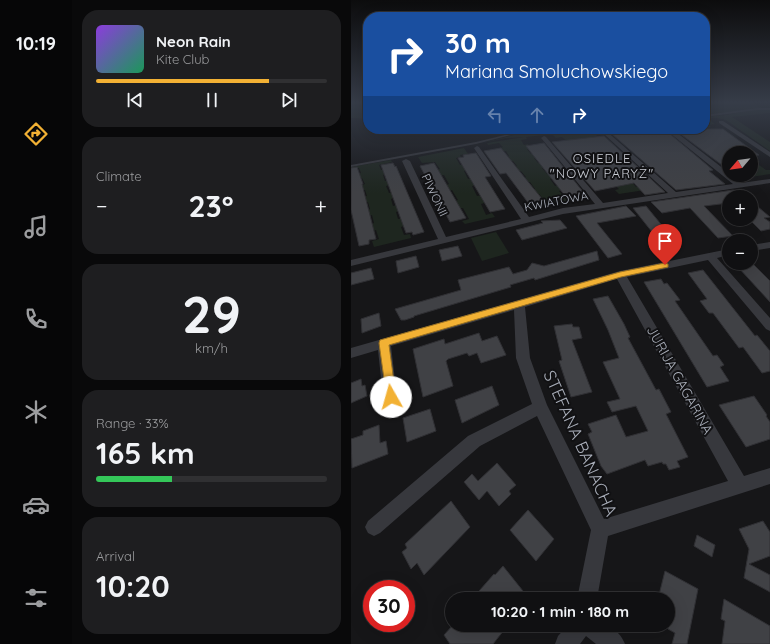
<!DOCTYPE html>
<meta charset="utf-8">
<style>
body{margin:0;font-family:Quicksand,sans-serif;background:#1e1e20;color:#f1f3f6;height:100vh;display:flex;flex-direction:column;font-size:15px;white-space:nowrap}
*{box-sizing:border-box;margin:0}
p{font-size:13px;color:#9c9d9f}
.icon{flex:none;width:22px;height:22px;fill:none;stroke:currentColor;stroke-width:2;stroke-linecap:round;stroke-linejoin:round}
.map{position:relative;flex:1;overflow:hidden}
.panel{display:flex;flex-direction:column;gap:10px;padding:10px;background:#09090a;width:279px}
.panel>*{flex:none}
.banner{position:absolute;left:12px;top:12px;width:347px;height:122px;border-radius:16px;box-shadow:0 4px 16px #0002,0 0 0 1px #303032;background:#1a4fa0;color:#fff;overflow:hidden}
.needle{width:26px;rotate:241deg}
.fabs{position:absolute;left:371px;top:146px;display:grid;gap:8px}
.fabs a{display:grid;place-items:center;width:36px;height:36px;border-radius:50%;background:#101012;box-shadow:0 4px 16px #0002,0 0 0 1px #303032;font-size:20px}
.speed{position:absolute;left:12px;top:580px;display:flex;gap:8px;font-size:20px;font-weight:700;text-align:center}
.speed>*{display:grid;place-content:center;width:52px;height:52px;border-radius:50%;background:#101012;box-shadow:0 4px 16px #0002,0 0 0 1px #303032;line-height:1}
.speed .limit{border:6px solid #d22;background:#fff;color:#111}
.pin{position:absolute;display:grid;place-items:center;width:34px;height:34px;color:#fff;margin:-41px -17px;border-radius:50% 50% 50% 0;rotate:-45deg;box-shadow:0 0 4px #0007}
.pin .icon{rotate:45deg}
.me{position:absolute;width:44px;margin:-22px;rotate:353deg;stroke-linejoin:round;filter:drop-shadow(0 0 3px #0008)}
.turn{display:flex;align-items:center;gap:14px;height:84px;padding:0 16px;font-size:18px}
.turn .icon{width:52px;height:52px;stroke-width:2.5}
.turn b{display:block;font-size:28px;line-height:34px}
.lanes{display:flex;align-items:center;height:38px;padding:0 16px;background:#0003;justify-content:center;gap:20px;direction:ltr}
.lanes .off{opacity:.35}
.big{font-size:30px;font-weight:700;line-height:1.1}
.panel .card{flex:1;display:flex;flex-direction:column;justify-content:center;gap:6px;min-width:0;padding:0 14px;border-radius:16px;background:#1e1e20}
.panel .dial{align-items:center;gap:0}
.dial b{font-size:52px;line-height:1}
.song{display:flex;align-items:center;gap:12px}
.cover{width:48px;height:48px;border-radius:6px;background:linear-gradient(135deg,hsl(270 70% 55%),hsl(150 70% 35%))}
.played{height:4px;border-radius:2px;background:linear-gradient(90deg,#f2b134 75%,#303032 75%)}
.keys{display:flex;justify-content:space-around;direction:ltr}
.heat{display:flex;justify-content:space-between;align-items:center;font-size:22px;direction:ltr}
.charge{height:6px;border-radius:3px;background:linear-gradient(90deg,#34c759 33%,#303032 0)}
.trip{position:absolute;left:94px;top:592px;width:230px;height:40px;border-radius:20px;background:#101012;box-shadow:0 4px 16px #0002,0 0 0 1px #303032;font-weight:700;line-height:40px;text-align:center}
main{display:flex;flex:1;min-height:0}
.dock{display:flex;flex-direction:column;width:72px;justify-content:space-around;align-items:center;background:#060607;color:#9c9d9f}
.dock .icon{width:28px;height:28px}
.dock .active{color:#f2b134}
.dock b{font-size:18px;color:#f1f3f6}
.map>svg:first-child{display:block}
</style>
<main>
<nav class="dock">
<b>10:19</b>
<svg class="icon active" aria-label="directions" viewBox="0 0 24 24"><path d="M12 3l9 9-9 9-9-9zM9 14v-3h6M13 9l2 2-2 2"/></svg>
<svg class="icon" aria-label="music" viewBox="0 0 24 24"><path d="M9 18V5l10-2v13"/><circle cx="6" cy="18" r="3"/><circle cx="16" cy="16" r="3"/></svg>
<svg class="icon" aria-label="phone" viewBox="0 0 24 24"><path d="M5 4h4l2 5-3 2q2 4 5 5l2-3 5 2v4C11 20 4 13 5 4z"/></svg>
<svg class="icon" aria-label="climate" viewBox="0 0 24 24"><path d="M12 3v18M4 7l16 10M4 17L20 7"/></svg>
<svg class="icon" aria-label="car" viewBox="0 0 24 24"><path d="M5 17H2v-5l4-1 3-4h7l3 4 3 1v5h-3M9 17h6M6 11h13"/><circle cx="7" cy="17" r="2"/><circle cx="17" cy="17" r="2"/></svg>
<svg class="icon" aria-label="filters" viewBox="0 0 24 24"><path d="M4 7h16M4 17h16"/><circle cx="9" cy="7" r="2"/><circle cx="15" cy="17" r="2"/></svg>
</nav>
<section class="panel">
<div class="card">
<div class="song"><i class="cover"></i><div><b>Neon Rain</b><p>Kite Club</p></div></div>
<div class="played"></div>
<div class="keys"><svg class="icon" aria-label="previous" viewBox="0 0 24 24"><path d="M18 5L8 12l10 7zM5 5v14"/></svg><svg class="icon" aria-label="pause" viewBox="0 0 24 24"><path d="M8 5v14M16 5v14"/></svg><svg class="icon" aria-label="next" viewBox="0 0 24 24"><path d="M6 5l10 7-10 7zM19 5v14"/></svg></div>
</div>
<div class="card"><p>Climate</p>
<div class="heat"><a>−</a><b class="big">23°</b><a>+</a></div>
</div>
<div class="card dial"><b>29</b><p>km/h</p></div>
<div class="card"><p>Range · 33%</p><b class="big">165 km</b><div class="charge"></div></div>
<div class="card"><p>Arrival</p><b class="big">10:20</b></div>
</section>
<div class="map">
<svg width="419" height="644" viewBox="0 0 419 644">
<rect width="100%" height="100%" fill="#161618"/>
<g fill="#1e261f">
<path d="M0,102H17V119L0,118Z"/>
<path d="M354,102H401L411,108L354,115Z"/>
<path d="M402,110H419V113L381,117L419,142V151L375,120L366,118H356L364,124L358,125L360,127L356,128L363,133L378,153L354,129V117L375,115Z"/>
<path d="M193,129H247L175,137L176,139L170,140L173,145L177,144L180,148L176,149L180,154L185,153L188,157L183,158L187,163L193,162L196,167L191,168L196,174L201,173L204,178L199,179L204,186L210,185L213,189L208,191L214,198L220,197L223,201L193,207L190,202L194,201L188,194L184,195L180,190L184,189L179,182L174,183L171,178L175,177L170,171H166L163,167L166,166L162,161L158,162L155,157L158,156L155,151L151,152L148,148L152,147L148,143L137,145L136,143L173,137L155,138L127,144L179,131Z"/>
<path d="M241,131L246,136L241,137L285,187H290L294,190L268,194L264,190L268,189L211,137L205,138L202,135Z"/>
<path d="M113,148L117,154L109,155L110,157L105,158L109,165L114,164L118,170L113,171L117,179L123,178L126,185L121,186L126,196L132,195L136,202L130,204L135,215L141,213L144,217L114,224L111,221L118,219L112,208L106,209L101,202L107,200L101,190L96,192L92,186L98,184L93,175L87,176L84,170L89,169L84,162L71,163L67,157Z"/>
<path d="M400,156L409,162L405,163L415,170H419V174L393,178L390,175H400Z"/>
<path d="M40,160L41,162L28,165L30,170L35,169L37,174L32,175L34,181L39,180L41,185L35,186L38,193L43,192L45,197L40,199L42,206L49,204L51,210L45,212L47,219L53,218L56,225L50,227L53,235L59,234L60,238L23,247L21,241L28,239L25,230L19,232L18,225L23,223L21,215L16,217L14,211L19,209L17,202L13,203L11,197L16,196L14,190H9L7,186L14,184L11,178L6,179L5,175L10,173L8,168L0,170V167Z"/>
<path d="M145,232L158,253L131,261L120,238Z"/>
</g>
<g fill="#404145" stroke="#303034">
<path d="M262,129H313L362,170L358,171L374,184L325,190L261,134L267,133Z"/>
<path d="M323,129H372L408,155L400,156V153H378V168H375Z"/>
<path d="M253,136L314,192L294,195L283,183L244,191L201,142Z"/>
<path d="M193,143L233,193L215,197L175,146Z"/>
<path d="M150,148L174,178L192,200L178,204L155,173L149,174L133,151Z"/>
<path d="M125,153L140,176L134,177L154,209L139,212L107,158L113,157L112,155Z"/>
<path d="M42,163L44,167L45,166L73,232L62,235L61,232L55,233L30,165Z"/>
<path d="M83,163L86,168L115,218L99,222L69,166Z"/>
<path d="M6,167L12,184H11L25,239L18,240V244L8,246L0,210V168Z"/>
<path d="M382,190L388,191L395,197H378V203L353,206L382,236L367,238L339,208L311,213L300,202Z"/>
<path d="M400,201L419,217L413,218L419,222V229L410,231L398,219H400Z"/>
<path d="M275,206L285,216L246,223L271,254L257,258L225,216Z"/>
<path d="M295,206L327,245L313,247L282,208Z"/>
<path d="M209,220L216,228L171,240L165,230L192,223L190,221Z"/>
<path d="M107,246L111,256L91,261L88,250Z"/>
<path d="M246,251L248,260L184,280L183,278L159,285L160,287L63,316V317L54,320H50L44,309L110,290L107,280L158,267L162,274L176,270L181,263L193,266Z"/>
<path d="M65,256L68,267L47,273L45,261Z"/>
<path d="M387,263H401L419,281V302L386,266L389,265Z"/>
<path d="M20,268L23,279L0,285V273Z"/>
<path d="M352,270L404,336L406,335L419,351V371L411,373L392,347L388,348L362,313H358L349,301L356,299L337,273Z"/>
<path d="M310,279L313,284L316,283L329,300L324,301L362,356L366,355L373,365L369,367L378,381L356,387L293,282Z"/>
<path d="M257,296L273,324L279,337L277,338L305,390L308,389L320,412L315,414L337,457L326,461L329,467L318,470L315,464H312L311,462L297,466L294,460L256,474L250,466L237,434L241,432L237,424L265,415L275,437L297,431L285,406L261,412L256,402L269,399L252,362L268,358L257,330L242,299Z"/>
<path d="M28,313L30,326L11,333L10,319Z"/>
<path d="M221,324L222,327H228L231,338L221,340L241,392L220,397L208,361L211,360L203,326Z"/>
<path d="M128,333L131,341L146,336L155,355L130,363L126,353L118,356L116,353L97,359L95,361L102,386L72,397L62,349L93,339L94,344Z"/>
<path d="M10,379L11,386L14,385L16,396L0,403V383Z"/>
<path d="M141,386L148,405L111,423L104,400Z"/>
<path d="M403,396L416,415L415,416L419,422V439L395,447L368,405Z"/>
<path d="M79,409L85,431L56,442L52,418Z"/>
<path d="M28,425L29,443L35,441L37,454L1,468L0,439L12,435V431Z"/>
<path d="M146,463L165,485L158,491L160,494L148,506L136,491L128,500L113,482L121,474L127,481Z"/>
<path d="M100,501L119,527L73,575L66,563L60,569L51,552L56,548L54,544Z"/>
<path d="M177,510L203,539L185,561L159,530Z"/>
<path d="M412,521L419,532V556L398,564L419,575V592L393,578L398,549L388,529Z"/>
<path d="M346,535L364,545L361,557L343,546Z"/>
<path d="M152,566L172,591L166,599H121L143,574L144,575Z"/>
<path d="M314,571L347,589L336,644H321L324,633L317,629V599H307Z"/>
<path d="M373,599L419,626V644H371L374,621L370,619Z"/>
<path d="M102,625H157L142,644H99L93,635Z"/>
</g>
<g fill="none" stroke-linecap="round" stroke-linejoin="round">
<g fill="#37383d" fill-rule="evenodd">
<path d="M406,108H419V110H406L354,117V115Z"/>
<path d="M178,129H184L125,144L0,167V165L125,142Z"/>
</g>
<g fill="#37383d" fill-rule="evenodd">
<path d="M368,121H372L419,152V157L368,123Z"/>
<path d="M314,129H321L378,173V175L390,183L419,179V183L212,214L0,266V260L87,239L51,161L55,159L59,161L95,237L170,219L123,148L126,146L128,147L178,217L212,208L244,204L191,139L190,138L193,136L195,137L252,203L317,193L252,133V131L254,130L325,192L382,184Z"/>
<path d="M419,242V248L400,251V245Z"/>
<path d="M378,249V255L366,258L419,318V331L415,329L357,260L276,277L393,476L419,468V484L257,536L246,599H226L240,530L186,416L129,446L29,533L23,536L17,533L14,527L17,521L117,436L181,404L165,358L163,310L40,346L46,397L44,402L39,403L34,402L32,397L27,350L0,358V348L269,271ZM266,279L377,481L253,519L196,405L179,358L174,307Z"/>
<path d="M217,625C239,625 264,619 274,644H245L235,636L229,644H204L207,636Z"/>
</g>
</g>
<linearGradient id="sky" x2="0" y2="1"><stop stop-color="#0c0c0d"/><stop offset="0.53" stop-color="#363c48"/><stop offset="1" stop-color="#363c48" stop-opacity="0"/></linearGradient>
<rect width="419" height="193" fill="url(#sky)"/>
<path fill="#f2b134" stroke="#9d7322" d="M314,263L317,264V267L270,277L38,345L45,397L43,400L40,402L36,400L28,343L29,340L269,272Z"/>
<g text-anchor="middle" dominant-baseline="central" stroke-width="4" stroke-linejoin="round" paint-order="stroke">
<g font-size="12" fill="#a8adb8" stroke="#111113">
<text transform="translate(84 195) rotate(65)">PIWONII</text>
<text transform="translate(205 201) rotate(-11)">KWIATOWA</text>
</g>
<g font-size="13" letter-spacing="1" fill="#c9ccd4" stroke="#111113">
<text x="251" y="158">OSIEDLE<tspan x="251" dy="15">"NOWY PARYŻ"</tspan></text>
</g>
<g font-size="14" fill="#a8adb8" stroke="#111113">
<text transform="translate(329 380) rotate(61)">JURIJA GAGARINA</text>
</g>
<g font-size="17" fill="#a8adb8" stroke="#111113">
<text transform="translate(230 443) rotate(66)">STEFANA BANACHA</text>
</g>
</g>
</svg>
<div class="fabs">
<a><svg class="needle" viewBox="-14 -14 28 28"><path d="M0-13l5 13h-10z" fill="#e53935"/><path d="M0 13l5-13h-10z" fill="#9c9d9f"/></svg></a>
<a>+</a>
<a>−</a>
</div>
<div class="speed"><div class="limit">30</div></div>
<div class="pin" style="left:314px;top:265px;background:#d93025"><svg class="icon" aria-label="arrive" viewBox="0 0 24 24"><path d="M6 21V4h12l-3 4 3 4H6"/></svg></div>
<svg class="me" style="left:40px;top:397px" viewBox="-20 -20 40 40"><circle r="19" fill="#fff"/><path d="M0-13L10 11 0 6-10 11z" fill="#f2b134"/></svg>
<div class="trip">10:20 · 1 min · 180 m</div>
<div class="banner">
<div class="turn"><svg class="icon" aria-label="right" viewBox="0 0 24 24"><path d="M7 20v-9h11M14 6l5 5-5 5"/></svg><div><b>30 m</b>Mariana Smoluchowskiego</div></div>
<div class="lanes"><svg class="icon off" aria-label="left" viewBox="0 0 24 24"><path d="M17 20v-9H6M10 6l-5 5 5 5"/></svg><svg class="icon off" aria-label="ahead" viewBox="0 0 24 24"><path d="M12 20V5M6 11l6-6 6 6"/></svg><svg class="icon" aria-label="right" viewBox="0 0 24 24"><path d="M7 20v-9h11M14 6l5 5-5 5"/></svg></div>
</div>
</div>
</main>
